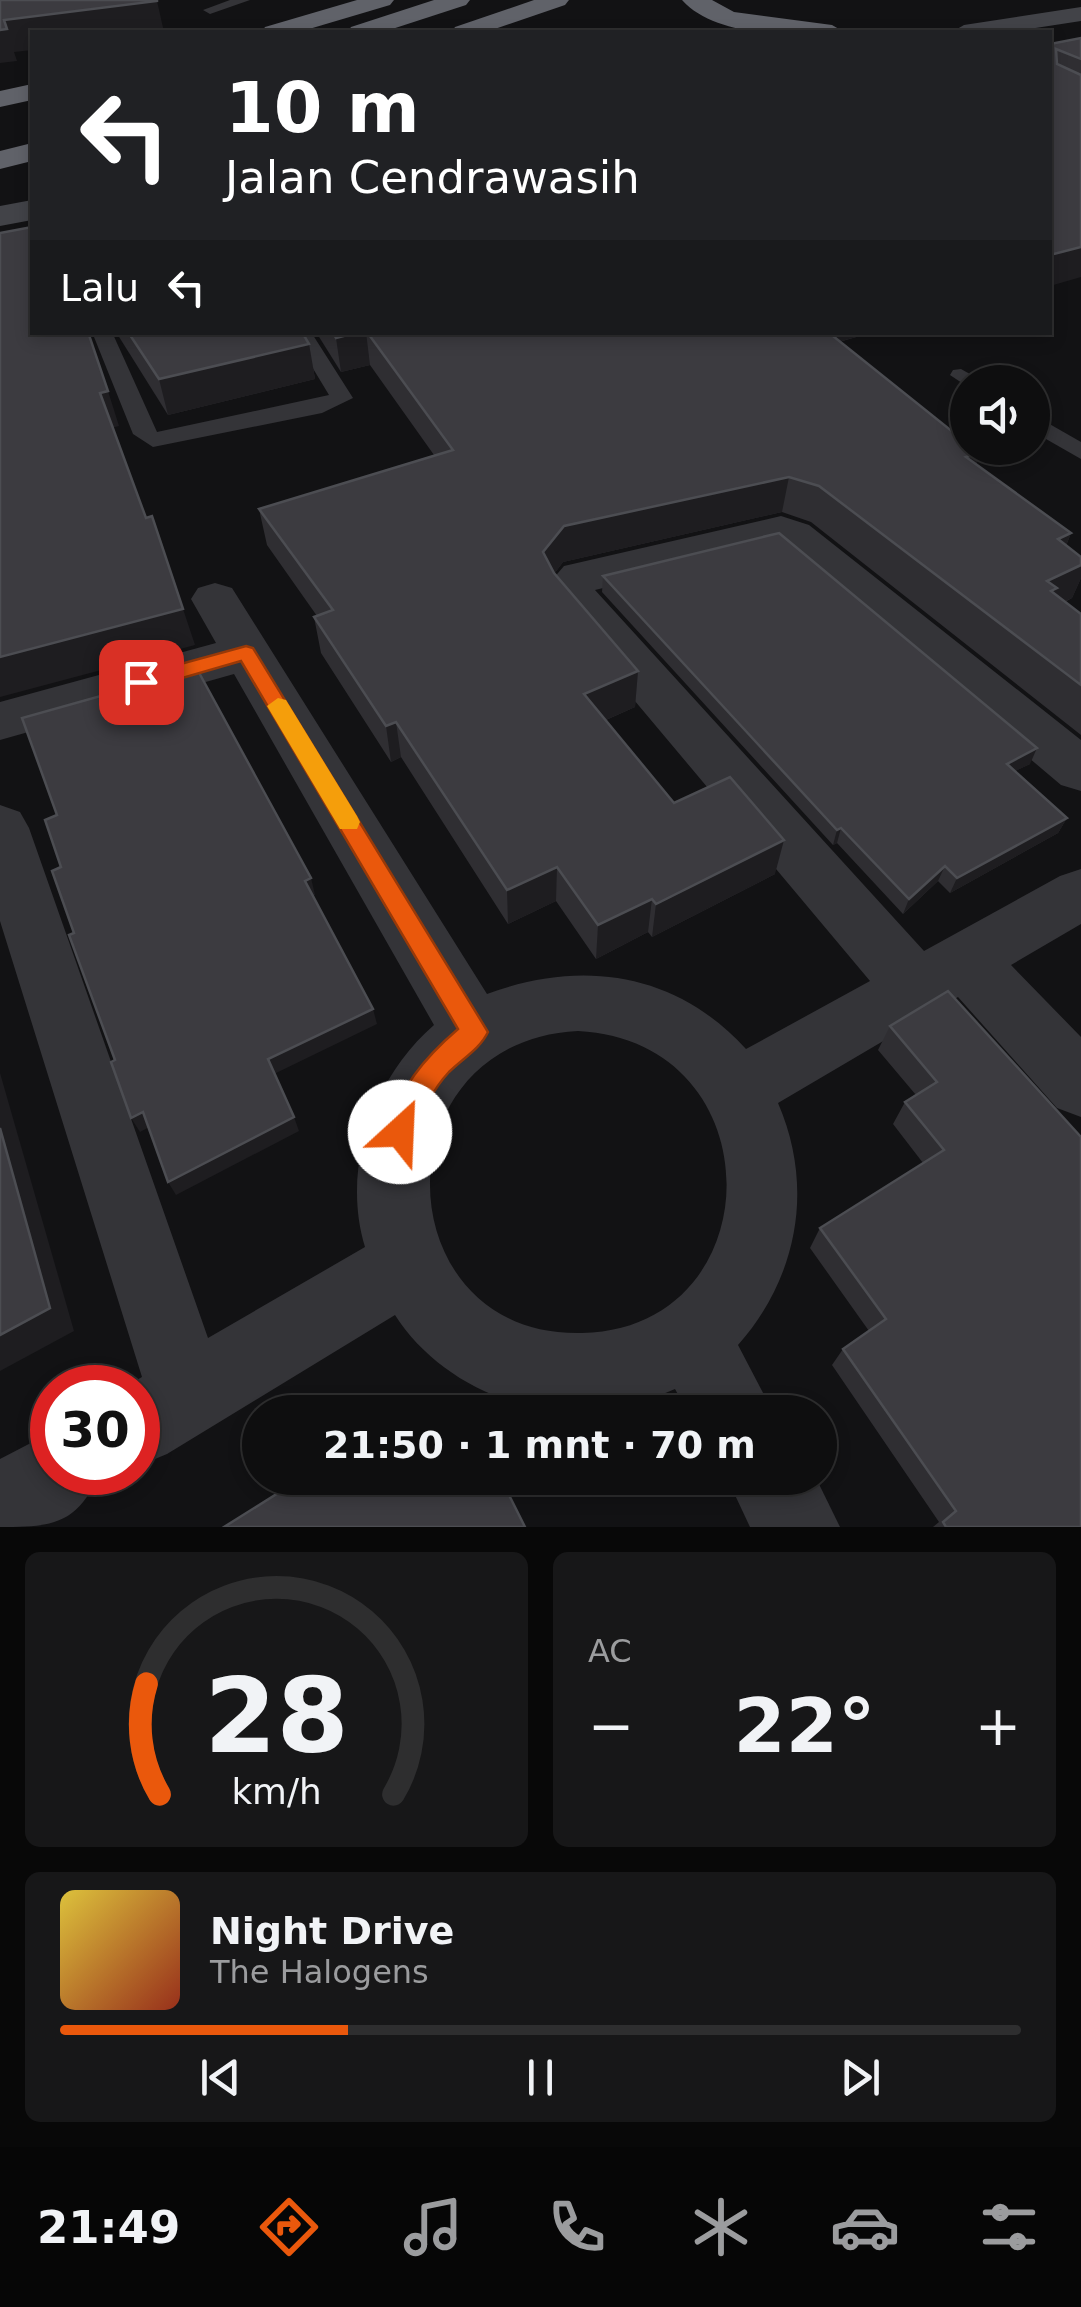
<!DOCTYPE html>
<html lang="id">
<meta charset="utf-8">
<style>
body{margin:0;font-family:"DejaVu Sans",sans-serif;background:#171718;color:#f1f3f6;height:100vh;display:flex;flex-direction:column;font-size:38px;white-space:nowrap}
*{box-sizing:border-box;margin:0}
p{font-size:32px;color:#9b9c9e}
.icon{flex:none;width:55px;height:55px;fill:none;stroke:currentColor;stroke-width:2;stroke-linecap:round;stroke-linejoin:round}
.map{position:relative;height:1527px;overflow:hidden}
.panel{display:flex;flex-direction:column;gap:25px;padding:25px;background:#080808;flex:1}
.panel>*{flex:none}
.hud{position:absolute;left:30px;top:30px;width:1022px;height:305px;border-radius:0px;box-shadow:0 5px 15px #0003,0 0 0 2px #2e2e2f;background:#202124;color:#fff;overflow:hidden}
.fabs{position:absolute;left:950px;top:365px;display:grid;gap:20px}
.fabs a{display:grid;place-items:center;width:100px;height:100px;border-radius:50%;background:#0e0e0f;box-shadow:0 5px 15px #0003,0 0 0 2px #2e2e2f;font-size:50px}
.speed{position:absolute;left:30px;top:1365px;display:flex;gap:20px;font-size:50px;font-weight:700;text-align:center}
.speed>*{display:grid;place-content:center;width:130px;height:130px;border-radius:50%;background:#0e0e0f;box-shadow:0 5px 15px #0003,0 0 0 2px #2e2e2f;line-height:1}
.speed .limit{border:15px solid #d22;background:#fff;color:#111}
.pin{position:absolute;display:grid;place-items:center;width:85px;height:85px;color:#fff;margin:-42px;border-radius:20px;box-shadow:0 5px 15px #0006}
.me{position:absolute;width:110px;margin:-55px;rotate:25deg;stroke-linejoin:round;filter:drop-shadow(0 0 8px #0008)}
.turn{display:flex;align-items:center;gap:35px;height:210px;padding:0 30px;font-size:45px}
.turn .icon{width:130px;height:130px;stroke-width:2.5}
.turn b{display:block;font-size:70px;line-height:85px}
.then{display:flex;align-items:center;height:95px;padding:0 30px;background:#0003;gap:20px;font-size:38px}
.big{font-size:75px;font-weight:800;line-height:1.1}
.panel .tile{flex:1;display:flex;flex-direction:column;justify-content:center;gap:15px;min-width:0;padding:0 35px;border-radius:15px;background:#171718}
.panel .dial{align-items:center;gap:0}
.dial svg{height:260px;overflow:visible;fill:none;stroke:#2e2e2f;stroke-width:7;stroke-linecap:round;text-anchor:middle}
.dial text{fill:#f1f3f6;stroke:none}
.song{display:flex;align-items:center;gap:30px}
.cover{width:120px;height:120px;border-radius:15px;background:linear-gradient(135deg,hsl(50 70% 55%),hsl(10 70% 35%))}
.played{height:10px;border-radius:5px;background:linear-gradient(90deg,#ea580c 30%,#2e2e2f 30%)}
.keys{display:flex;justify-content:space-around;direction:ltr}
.heat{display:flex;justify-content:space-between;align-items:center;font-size:55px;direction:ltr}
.panel .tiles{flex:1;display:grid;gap:25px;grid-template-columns:1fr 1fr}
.tile:last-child{grid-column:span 2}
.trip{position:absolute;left:242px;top:1395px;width:595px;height:100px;border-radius:50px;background:#0e0e0f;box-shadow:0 5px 15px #0003,0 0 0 2px #2e2e2f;font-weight:800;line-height:100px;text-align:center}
.dock{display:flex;height:160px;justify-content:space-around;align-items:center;background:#060606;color:#9b9c9e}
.dock .icon{width:70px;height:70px}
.dock .current{color:#ea580c}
.dock b{font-size:45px;color:#f1f3f6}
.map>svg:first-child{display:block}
</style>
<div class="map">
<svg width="1081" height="1527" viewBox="0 0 1081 1527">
<rect width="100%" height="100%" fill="#121214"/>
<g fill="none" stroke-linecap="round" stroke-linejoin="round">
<g fill="#343438" fill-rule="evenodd">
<path d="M230,0H250L210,14L203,10Z"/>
<path d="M92,332H112L157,432L329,395L291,332H311L353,398L322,413L153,447L133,434Z"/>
<path d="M961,369L984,382H968V387L950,375L953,370Z"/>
<path d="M1032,414L1081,442V459L1032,431Z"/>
</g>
<g fill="#343438" fill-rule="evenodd">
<path d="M781,516L809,525L1081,740V791L1061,785L777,545L595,590L924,951L1060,876L1081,869V924L1011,965L1081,1037V1117L1057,1108L958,997L778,1103C814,1186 799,1276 738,1345L773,1412H688L675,1389C651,1399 627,1409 601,1412C523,1420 437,1381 395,1315L167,1454L138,1466V1388H123L142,1377L0,921V805L20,812L29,828L208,1338L365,1247C341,1168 373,1078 434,1025L234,674L0,740V702L216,643L191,599L198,588L215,583L232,588L487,994C581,959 676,972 746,1049L870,981L556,607L546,587L564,566ZM578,1031C777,1041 774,1329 582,1333C384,1338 376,1041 578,1031Z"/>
<path d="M52,1432V1472H100C78,1525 52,1527 0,1527V1459Z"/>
<path d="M727,1478H816L840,1527H750Z"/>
</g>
<g fill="#424348" fill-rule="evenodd">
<path d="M1081,7V21L1009,32H952L964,25Z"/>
<path d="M32,200V220L0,226V206Z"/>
</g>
<g fill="#606269" fill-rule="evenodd">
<path d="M357,0H394L390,5L299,32H262L265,27Z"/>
<path d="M434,0H470L466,5L383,32H348L351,27Z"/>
<path d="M534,0H569L565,5L486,32H452L455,27Z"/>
<path d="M682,0H712L734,12L832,25L844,32C797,35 717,39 682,0Z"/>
<path d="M32,84V100L0,107V91Z"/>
<path d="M32,143V161L0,169V151Z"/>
</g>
</g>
<g fill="#2f2e32">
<path d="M1081,38V277L1050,44Z"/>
<path d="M116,332H302L309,344L315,379L168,415Z"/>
<path d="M316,332H874L839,342L980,453L976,465L1071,533L1066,546L1081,557V578L1072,598L1065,602L1081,614V735L811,522L782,512L563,562L554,574L638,671L635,707L606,720L674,803L775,874L652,937L648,932L596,959L556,901L508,924L401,757L391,762L321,653L314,617L317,616L267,545L259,509L434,455L370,365L341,372Z"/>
<path d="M603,576L1030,764L1015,771L1067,818L1058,833L950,893L938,881L903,914L837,843L833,845L602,592Z"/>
<path d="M948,991L1081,1527H933L939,1522L832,1365L843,1349L869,1331L810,1248L820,1228L923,1163L893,1124L905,1102L916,1095L878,1050L890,1026Z"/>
</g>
<g fill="#1e1d20">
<path d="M157,1L164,32H32V50L14,52L17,61L0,63V30L4,20Z"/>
<path d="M1081,247V277L1050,286V255Z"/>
<path d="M359,332H366L370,365L341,372L336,338Z"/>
<path d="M806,332H874L802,352Z"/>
<path d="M309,344L315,379L168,415L159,379Z"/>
<path d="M108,391L119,426L111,428L100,393Z"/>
<path d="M980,453L968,489L966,457Z"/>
<path d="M789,477L782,512L563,562L543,589V552L564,526Z"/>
<path d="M1071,533L1056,570L1058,539Z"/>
<path d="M1081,565V578L1072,598L1048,609L1047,581Z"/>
<path d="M183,609L195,645L0,697V657Z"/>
<path d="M638,671L635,707L583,730L584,694Z"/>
<path d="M396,722L401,757L391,762L386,726Z"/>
<path d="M1037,748L1030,764L999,779L1007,764Z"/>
<path d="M1067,818L1058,833L950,893L957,878Z"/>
<path d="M841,828L837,843L833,845L837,830Z"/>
<path d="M784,840L775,874L652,937L656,904Z"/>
<path d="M945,866L938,881L903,914L909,899Z"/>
<path d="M557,867L556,901L508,924L507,890Z"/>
<path d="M311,878L315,895L309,897L305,881Z"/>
<path d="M652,899L648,932L596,959L598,925Z"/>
<path d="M373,1009L377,1024L274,1074L268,1059Z"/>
<path d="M0,1073L74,1331L0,1371Z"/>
<path d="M143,1112L151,1126L140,1132L131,1118Z"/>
<path d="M294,1117L299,1131L176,1195L168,1182Z"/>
</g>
<g fill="#3c3b40" stroke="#4c4d52" stroke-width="2.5">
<path d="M0,0H157V1L4,20L7,29L0,30Z"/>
<path d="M1081,38V59L1056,49L1057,64L1081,75V247L1050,255V44Z"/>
<path d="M32,227V332H88L108,391L100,393L146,518L152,516L183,609L0,657V233Z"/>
<path d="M128,332H302L309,344L159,379Z"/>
<path d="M333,332H359L336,338Z"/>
<path d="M367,332H828L968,444V448H972L980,453L966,457L1071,533L1058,539L1081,557V565L1047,581L1057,588L1051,591L1081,614V685L819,486L789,477L564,526L543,552L554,573L638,671L584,694L674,803L730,777L784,840L656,904L652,899L598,925L557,867L507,890L396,722L386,726L314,617L333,610L259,509L453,450Z"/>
<path d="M779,533L1037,748L1007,764L1067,818L957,878L945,866L909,899L841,828L837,830L603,576Z"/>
<path d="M197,669L311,878L305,881L373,1009L268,1059L294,1117L168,1182L143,1112L131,1118L111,1062L115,1060L69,935L74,933L52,871L61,867L45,820L57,815L22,718Z"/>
<path d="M948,991L1081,1137V1527H946L943,1522L956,1511L843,1349L886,1319L820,1228L944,1150L905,1102L937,1082L890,1026Z"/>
<path d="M0,1128L50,1308L0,1335Z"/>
<path d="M455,1395L463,1412H427Z"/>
<path d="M302,1478H310L312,1484L323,1478H494L497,1484L502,1481L525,1527H224Z"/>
</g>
<path fill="#ea580c" stroke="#983908" stroke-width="2.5" d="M246,646L253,648L488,1032C480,1049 462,1059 449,1072C430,1092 421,1117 411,1142L400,1146L390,1142L386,1132C400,1088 423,1059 458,1029L241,661L141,690L130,682L133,677Z"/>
<path fill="#f59e0b" d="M278,698L286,700L357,816L360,822L357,829H340L267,706Z"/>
</svg>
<div class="fabs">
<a><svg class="icon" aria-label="sound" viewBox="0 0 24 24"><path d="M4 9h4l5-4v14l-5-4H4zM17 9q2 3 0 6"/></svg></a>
</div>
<div class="speed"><div class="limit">30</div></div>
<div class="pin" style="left:141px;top:682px;background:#d93025"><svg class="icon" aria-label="arrive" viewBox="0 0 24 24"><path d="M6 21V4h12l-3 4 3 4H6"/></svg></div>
<svg class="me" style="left:400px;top:1132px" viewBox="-20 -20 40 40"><circle r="19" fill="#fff"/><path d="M0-13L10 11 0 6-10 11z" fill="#ea580c"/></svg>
<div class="trip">21:50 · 1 mnt · 70 m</div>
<div class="hud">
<div class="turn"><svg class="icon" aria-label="left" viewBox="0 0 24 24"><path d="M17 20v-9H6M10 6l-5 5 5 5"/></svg><div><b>10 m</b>Jalan Cendrawasih</div></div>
<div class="then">Lalu<svg class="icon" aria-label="left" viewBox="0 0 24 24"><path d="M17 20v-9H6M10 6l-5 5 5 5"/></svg></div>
</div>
</div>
<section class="panel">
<div class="tiles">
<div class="tile dial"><svg viewBox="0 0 100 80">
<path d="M14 69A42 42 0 1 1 86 69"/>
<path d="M14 69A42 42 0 0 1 10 35" stroke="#ea580c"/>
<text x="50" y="56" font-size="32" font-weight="700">28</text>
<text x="50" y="72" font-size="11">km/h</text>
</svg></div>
<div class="tile"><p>AC</p>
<div class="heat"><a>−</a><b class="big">22°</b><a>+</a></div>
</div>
<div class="tile">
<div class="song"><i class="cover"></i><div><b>Night Drive</b><p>The Halogens</p></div></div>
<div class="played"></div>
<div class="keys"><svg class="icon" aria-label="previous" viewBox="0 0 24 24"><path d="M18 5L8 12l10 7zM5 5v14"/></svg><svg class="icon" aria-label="pause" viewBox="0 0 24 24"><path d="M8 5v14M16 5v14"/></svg><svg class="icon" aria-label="next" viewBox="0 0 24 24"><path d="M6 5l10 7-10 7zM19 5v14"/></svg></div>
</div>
</div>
</section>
<nav class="dock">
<b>21:49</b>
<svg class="icon current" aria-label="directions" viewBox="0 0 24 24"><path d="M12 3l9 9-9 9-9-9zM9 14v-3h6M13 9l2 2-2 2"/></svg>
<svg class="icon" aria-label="music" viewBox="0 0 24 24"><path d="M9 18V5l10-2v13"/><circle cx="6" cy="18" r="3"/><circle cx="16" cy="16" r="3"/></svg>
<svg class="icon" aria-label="phone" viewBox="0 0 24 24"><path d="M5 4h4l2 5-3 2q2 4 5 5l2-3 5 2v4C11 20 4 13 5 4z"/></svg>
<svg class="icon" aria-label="climate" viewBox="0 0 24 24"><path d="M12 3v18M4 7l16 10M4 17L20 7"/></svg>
<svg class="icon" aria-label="car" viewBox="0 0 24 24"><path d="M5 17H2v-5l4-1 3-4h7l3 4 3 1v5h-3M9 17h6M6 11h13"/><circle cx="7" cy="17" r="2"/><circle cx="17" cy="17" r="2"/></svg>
<svg class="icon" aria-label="filters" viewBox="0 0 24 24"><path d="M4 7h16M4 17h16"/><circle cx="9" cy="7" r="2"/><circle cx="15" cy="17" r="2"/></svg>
</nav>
